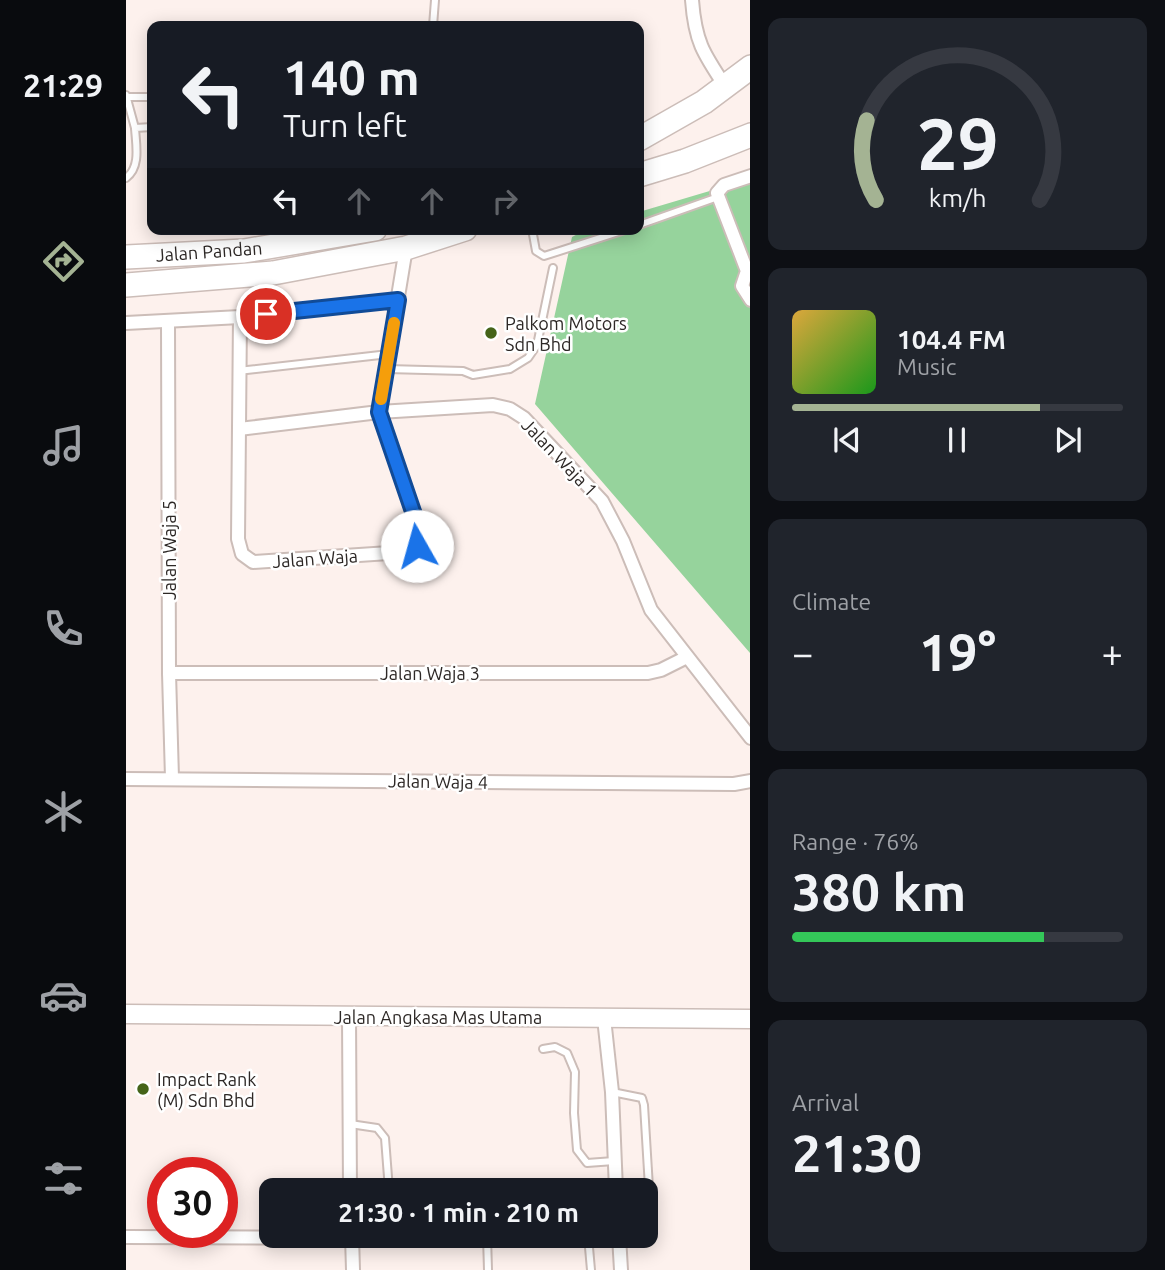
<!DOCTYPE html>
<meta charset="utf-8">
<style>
body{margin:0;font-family:Ubuntu,sans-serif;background:#20242c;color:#f1f3f6;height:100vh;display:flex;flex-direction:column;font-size:26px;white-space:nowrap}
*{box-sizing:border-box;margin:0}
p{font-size:23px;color:#9ea1a6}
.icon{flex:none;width:38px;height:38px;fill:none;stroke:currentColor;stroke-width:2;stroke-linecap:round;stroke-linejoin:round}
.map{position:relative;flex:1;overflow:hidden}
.panel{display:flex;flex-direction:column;gap:18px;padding:18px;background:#0d0f14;width:415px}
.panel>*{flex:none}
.guide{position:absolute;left:21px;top:21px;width:497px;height:214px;border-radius:14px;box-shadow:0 4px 18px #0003;background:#171b24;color:#f1f3f6;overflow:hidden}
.speed{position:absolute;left:21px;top:1157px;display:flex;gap:14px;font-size:35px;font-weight:700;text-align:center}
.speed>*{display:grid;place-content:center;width:91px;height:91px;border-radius:50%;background:#171b24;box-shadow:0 4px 18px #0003;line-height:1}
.speed .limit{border:10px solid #d22;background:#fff;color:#111}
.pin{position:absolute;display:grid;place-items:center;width:60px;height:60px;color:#fff;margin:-30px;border:4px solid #fff;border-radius:50%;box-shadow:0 2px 7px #0007}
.me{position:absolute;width:77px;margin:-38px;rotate:353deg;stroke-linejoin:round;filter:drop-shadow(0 0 5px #0008)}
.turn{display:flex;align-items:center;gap:24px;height:147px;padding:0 21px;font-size:32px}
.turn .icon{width:91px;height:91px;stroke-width:2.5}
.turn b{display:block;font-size:49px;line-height:60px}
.lanes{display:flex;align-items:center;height:66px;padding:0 21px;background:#0003;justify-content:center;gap:35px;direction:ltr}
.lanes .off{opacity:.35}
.big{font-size:52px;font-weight:700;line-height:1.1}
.panel .card{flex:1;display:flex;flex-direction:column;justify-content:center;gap:10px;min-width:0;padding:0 24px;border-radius:14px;background:#20242c}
.panel .dial{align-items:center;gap:0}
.dial svg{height:182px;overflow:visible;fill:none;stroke:#363941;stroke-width:7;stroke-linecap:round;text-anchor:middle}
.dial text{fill:#f1f3f6;stroke:none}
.song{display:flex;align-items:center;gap:21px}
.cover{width:84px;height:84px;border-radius:10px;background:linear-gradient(135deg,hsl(40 70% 55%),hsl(120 70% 35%))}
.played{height:7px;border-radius:4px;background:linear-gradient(90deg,#a4b393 75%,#363941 75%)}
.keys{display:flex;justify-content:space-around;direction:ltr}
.heat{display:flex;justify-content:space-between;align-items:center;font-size:38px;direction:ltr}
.charge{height:10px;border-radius:5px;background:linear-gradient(90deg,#34c759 76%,#363941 0)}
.trip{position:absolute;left:133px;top:1178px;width:399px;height:70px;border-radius:14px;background:#171b24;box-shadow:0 4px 18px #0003;font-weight:700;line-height:70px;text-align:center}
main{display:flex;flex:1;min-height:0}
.menu{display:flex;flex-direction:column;width:126px;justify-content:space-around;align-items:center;background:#090b0e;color:#9ea1a6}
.menu .icon{width:49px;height:49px}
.menu .on{color:#a4b393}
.menu b{font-size:32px;color:#f1f3f6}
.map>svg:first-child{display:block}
</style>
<main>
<nav class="menu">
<b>21:29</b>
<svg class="icon on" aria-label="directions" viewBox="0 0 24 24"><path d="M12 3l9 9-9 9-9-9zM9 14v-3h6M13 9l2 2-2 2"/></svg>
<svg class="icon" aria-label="music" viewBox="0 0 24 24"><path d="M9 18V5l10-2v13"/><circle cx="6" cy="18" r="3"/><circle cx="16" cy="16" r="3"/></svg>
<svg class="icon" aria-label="phone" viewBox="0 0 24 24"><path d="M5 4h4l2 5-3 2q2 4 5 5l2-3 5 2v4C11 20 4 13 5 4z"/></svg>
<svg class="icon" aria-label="climate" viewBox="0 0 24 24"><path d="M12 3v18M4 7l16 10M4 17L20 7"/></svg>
<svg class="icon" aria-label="car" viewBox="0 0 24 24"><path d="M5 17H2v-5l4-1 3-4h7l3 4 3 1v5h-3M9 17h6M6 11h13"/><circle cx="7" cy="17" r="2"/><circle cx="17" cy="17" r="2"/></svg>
<svg class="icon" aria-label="filters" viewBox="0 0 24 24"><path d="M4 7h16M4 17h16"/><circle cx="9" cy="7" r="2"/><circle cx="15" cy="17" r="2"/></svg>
</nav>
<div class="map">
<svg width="625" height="1270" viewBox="0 0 625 1270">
<rect width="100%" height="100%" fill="#fdf1ed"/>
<path fill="#96d39c" d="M624,179V653L409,404L446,237L461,229H513V212Z"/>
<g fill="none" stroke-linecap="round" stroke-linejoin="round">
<g stroke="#ccbdb8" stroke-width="10">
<g id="lane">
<path d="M307,26L309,0"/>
<path d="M0,95L9,128"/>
<path d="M2,97H26"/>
<path d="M0,178C15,167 10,145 9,128L26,127"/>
<path d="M513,225L592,197"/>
<path d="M406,229L410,251L418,256L502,229"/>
<path d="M261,369L337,371L347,375L384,369L402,358L411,345L427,268"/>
<path d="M112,371L263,354"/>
<path d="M417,1049L429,1047L441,1053L449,1072L448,1113L451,1150L461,1163L488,1161"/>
<path d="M486,1092L516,1098L518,1105L524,1204"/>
<path d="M224,1124L251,1128L259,1138L263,1190"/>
<path d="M361,1236L362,1270"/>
<path d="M462,1236L465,1270"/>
</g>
</g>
<g stroke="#ccbdb8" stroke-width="16">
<g id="street">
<path d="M566,0C569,41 577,53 599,86"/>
<path d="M625,176L598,185L591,193L621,271L616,286L625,300"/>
<path d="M114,317L112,539L116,554L127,562L278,552L291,546L294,532L253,412L280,248"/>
<path d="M0,323L114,317L272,300"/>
<path d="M42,323L43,673L46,778"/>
<path d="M113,429L253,412L367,405L384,409L398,418L476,501L497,541L525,610L625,738"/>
<path d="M43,673H522L535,670L561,657"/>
<path d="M0,779L608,784L625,781"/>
<path d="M223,1016L224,1190"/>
<path d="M478,1018L486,1092L490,1190"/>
<path d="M226,1236L227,1270"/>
<path d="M493,1236L495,1270"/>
<path d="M0,1237L226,1238"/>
</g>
</g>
<g stroke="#ccbdb8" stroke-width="21">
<path id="secondary" d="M0,1014L625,1019"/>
</g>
<g stroke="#ccbdb8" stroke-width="26">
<g id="highway">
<path d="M513,139L578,102L625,67"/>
<path d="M513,175L559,161L625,135"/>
<path d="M0,257L118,251L249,229"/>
<path d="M0,285L147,273L280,248L339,229"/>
</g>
</g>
<use href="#lane" stroke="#fff" stroke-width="6"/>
<use href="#street" stroke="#fff" stroke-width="12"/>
<use href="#secondary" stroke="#fff" stroke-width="18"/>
<use href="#highway" stroke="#fff" stroke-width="23"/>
</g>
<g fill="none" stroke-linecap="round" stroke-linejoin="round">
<g stroke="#114b97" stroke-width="18">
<path id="route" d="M140,314L272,300L253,412L294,532L291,546"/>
</g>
<use href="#route" stroke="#1a73e8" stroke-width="12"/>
<path stroke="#f59e0b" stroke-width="12" d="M255,399L268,323"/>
</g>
<g fill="#456419" stroke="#fff" stroke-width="2.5">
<circle cx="365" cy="333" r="7"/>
<circle cx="17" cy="1089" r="7"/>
</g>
<g text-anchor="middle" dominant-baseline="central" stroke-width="5" stroke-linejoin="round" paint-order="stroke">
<g font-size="18" fill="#2d2826" stroke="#fff">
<text transform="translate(83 251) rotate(-4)">Jalan Pandan</text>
<text transform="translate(434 457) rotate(46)">Jalan Waja 1</text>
<text transform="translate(43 550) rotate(-90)">Jalan Waja 5</text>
<text transform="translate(189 558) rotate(-4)">Jalan Waja</text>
<text x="304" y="673">Jalan Waja 3</text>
<text transform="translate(312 781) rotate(1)">Jalan Waja 4</text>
<text x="312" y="1017">Jalan Angkasa Mas Utama</text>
</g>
<g font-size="18" fill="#2d2826" stroke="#fff" text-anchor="start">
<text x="379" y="323">Palkom Motors<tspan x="379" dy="21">Sdn Bhd</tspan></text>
<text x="31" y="1079">Impact Rank<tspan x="31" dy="21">(M) Sdn Bhd</tspan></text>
</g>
</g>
</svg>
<div class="speed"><div class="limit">30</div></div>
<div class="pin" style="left:140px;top:314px;background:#d93025"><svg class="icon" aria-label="arrive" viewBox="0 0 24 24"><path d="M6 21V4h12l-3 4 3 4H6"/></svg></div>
<svg class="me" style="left:291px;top:546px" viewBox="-20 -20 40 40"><circle r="19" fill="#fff"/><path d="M0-13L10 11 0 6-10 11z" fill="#1a73e8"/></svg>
<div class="trip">21:30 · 1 min · 210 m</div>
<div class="guide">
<div class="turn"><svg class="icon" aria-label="left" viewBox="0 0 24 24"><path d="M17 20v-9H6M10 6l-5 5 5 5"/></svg><div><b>140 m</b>Turn left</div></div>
<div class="lanes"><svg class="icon" aria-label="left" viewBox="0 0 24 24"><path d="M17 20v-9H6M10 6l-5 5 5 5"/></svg><svg class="icon off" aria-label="ahead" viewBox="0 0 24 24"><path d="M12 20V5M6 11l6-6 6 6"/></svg><svg class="icon off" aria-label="ahead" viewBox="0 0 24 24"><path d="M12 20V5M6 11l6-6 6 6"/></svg><svg class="icon off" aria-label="right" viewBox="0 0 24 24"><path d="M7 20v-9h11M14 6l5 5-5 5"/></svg></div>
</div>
</div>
<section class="panel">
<div class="card dial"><svg viewBox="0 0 100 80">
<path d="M14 69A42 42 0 1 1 86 69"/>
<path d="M14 69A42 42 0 0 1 10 34" stroke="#a4b393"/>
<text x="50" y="56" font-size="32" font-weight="700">29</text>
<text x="50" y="72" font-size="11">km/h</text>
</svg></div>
<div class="card">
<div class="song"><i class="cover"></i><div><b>104.4 FM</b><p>Music</p></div></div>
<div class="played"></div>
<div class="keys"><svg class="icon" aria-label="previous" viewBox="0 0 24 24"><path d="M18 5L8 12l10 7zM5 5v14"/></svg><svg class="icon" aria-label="pause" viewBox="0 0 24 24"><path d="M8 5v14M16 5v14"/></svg><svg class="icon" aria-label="next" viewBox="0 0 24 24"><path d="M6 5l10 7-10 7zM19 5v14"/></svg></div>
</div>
<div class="card"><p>Climate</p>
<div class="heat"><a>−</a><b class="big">19°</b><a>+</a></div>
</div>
<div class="card"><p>Range · 76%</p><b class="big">380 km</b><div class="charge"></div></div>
<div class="card"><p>Arrival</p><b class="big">21:30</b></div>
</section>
</main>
